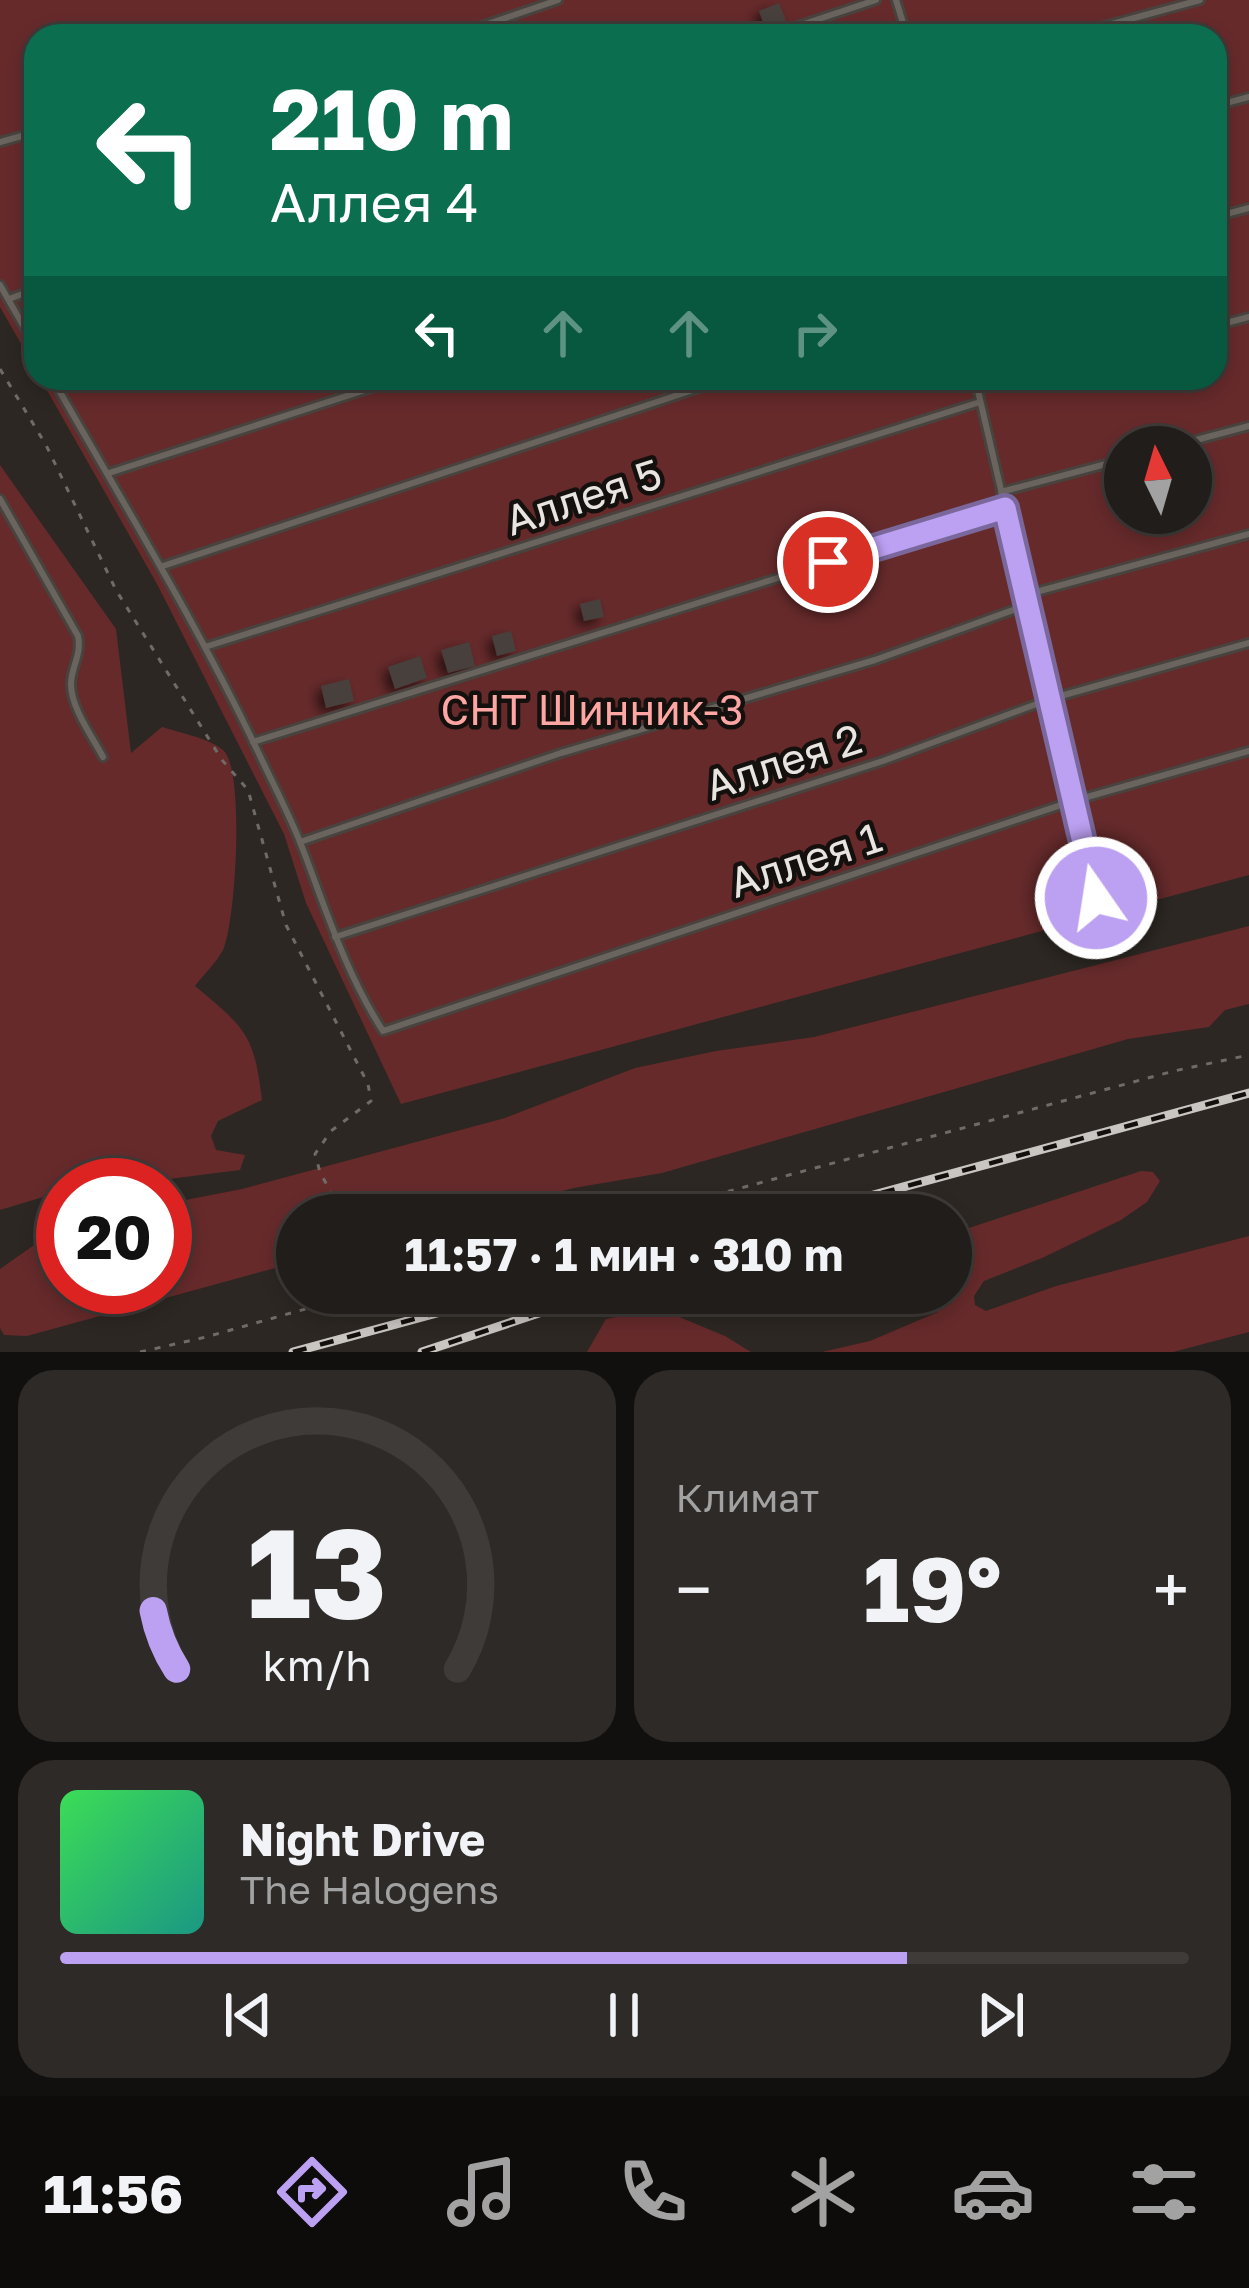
<!DOCTYPE html>
<html lang="ru">
<meta charset="utf-8">
<style>
body{margin:0;font-family:"Golos Text",sans-serif;background:#2d2a27;color:#f1f3f6;height:100vh;display:flex;flex-direction:column;font-size:45px;white-space:nowrap}
*{box-sizing:border-box;margin:0}
p{font-size:39px;color:#a2a2a2}
.icon{flex:none;width:66px;height:66px;fill:none;stroke:currentColor;stroke-width:2;stroke-linecap:round;stroke-linejoin:round}
.map{position:relative;height:1352px;overflow:hidden}
.panel{display:flex;flex-direction:column;gap:18px;padding:18px;background:#12100e;flex:1}
.panel>*{flex:none}
.hud{position:absolute;left:24px;top:24px;width:1203px;height:366px;border-radius:36px;box-shadow:0 6px 18px #0003,0 0 0 3px #3e3b39;background:#0b6e4f;color:#fff;overflow:hidden}
.needle{width:78px;rotate:355deg}
.controls{position:absolute;left:1104px;top:426px;display:grid;gap:24px}
.controls a{display:grid;place-items:center;width:108px;height:108px;border-radius:50%;background:#211d1a;box-shadow:0 6px 18px #0003,0 0 0 3px #3e3b39;font-size:60px}
.speed{position:absolute;left:36px;top:1158px;display:flex;gap:24px;font-size:60px;font-weight:700;text-align:center}
.speed>*{display:grid;place-content:center;width:156px;height:156px;border-radius:50%;background:#211d1a;box-shadow:0 6px 18px #0003,0 0 0 3px #3e3b39;line-height:1}
.speed .limit{border:18px solid #d22;background:#fff;color:#111}
.pin{position:absolute;display:grid;place-items:center;width:102px;height:102px;color:#fff;margin:-51px;border:6px solid #fff;border-radius:50%;box-shadow:0 3px 12px #0007}
.me{position:absolute;width:132px;margin:-66px;rotate:347deg;stroke-linejoin:round;filter:drop-shadow(0 0 9px #0008)}
.turn{display:flex;align-items:center;gap:42px;height:252px;padding:0 48px;font-size:54px}
.turn .icon{width:156px;height:156px;stroke-width:2.5}
.turn b{display:block;font-size:84px;line-height:102px}
.lanes{display:flex;align-items:center;height:114px;padding:0 48px;background:#0003;justify-content:center;gap:60px;direction:ltr}
.lanes .off{opacity:.35}
.big{font-size:90px;font-weight:700;line-height:1.1}
.panel .tile{flex:1;display:flex;flex-direction:column;justify-content:center;gap:18px;min-width:0;padding:0 42px;border-radius:36px;background:#2d2a27}
.panel .dial{align-items:center;gap:0}
.dial svg{height:312px;overflow:visible;fill:none;stroke:#3e3b39;stroke-width:7;stroke-linecap:round;text-anchor:middle}
.dial text{fill:#f1f3f6;stroke:none}
.song{display:flex;align-items:center;gap:36px}
.cover{width:144px;height:144px;border-radius:18px;background:linear-gradient(135deg,hsl(130 70% 55%),hsl(170 70% 35%))}
.played{height:12px;border-radius:6px;background:linear-gradient(90deg,#bca0f2 75%,#3e3b39 75%)}
.keys{display:flex;justify-content:space-around;direction:ltr}
.heat{display:flex;justify-content:space-between;align-items:center;font-size:66px;direction:ltr}
.panel .tiles{flex:1;display:grid;gap:18px;grid-template-columns:1fr 1fr}
.tile:last-child{grid-column:span 2}
.trip{position:absolute;left:276px;top:1194px;width:696px;height:120px;border-radius:60px;background:#211d1a;box-shadow:0 6px 18px #0003,0 0 0 3px #3e3b39;font-weight:700;line-height:120px;text-align:center}
.tabs{display:flex;height:192px;justify-content:space-around;align-items:center;background:#0d0c0a;color:#a2a2a2}
.tabs .icon{width:84px;height:84px}
.tabs .current{color:#bca0f2}
.tabs b{font-size:54px;color:#f1f3f6}
.map>svg:first-child{display:block}
</style>
<div class="map">
<svg width="1249" height="1352" viewBox="0 0 1249 1352">
<defs>
<filter id="shadow"><feDropShadow dx="-5.5" dy="5.5" stdDeviation="6" flood-color="#0009"/></filter>
</defs>
<rect width="100%" height="100%" fill="#2c2722"/>
<g fill="#662a2b" fill-rule="evenodd">
<path d="M0,0H1249V875L401,1104L306,903L284,834L157,584L40,378H1215V36H36V370L0,307ZM1125,447H1191V513H1125Z"/>
<path d="M0,465L116,629L131,753L162,727C180,733 209,738 223,750C245,768 236,922 223,950C217,962 203,975 195,986C245,1028 254,1033 262,1100L218,1121L211,1136L216,1150L245,1155L240,1170L153,1181L132,1170L84,1185H63V1191L0,1210Z"/>
<path d="M1249,926V1004L1225,1010L1209,1027L1128,1039L662,1173L574,1188L468,1215H297V1262L27,1336L4,1335L0,1328V1269L37,1243L63,1234V1287H165V1204L242,1189L505,1118L635,1068L716,1051L814,1037Z"/>
<path d="M1141,1171L1153,1172L1160,1181L1147,1202L1121,1220L1042,1258L984,1281L974,1296L975,1305L986,1311L1056,1286L1249,1236V1332L1173,1352H822L870,1341L938,1312C925,1299 907,1302 890,1293H951V1234Z"/>
<path d="M660,1309L725,1336L751,1352H587L606,1319Z"/>
</g>
<g fill="#473f3c" filter="url(#shadow)">
<path d="M779,3L786,20L765,28L759,11Z"/>
<path d="M600,599L604,617L584,621L580,604Z"/>
<path d="M511,631L516,651L497,656L492,636Z"/>
<path d="M469,642L475,666L448,673L441,650Z"/>
<path d="M420,656L427,678L395,689L388,667Z"/>
<path d="M349,679L354,701L326,708L321,686Z"/>
</g>
<g fill="none" stroke-linecap="round" stroke-linejoin="round">
<g stroke="#48433e" stroke-width="12">
<g id="service">
<path d="M896,0L907,36"/>
<path d="M453,36L558,0"/>
<path d="M768,36L876,0"/>
<path d="M1068,36L1200,0"/>
<path d="M1215,106L1249,97"/>
<path d="M0,142L36,132"/>
<path d="M1215,217L1249,208"/>
<path d="M0,285L36,348"/>
<path d="M9,299L36,289"/>
<path d="M1215,326L1249,317"/>
<path d="M52,378C123,503 198,625 260,756C274,786 290,816 302,847C326,910 346,974 383,1031L1073,801L1249,751"/>
<path d="M975,378L1096,899"/>
<path d="M56,384L73,378"/>
<path d="M977,390L1022,378"/>
<path d="M1170,447L1249,426"/>
<path d="M109,473L402,378"/>
<path d="M1001,492L1125,459"/>
<path d="M0,499L78,636C82,655 71,667 71,684C71,708 92,736 103,757"/>
<path d="M163,566L729,378"/>
<path d="M1025,595L1249,534"/>
<path d="M205,647L980,402"/>
<path d="M253,742L1005,507"/>
<path d="M300,842L561,753L875,660L1027,605"/>
<path d="M335,937L883,761L1050,699L1249,643"/>
</g>
</g>
<g stroke="#6f6b66" stroke-width="3" stroke-dasharray="6 9" stroke-linecap="butt">
<path d="M0,369L46,445L116,590L222,760L248,790L286,925L368,1084L371,1101L331,1131L315,1154L320,1172L343,1215"/>
<path d="M641,1215L1174,1071L1249,1055"/>
<path d="M140,1352L206,1337L362,1293"/>
</g>
<use href="#service" stroke="#6a645e" stroke-width="6"/>
<g stroke="#c9c6c2" stroke-width="9">
<g id="rail">
<path d="M800,1215L1249,1093"/>
<path d="M495,1309L555,1293"/>
<path d="M293,1352L510,1293"/>
<path d="M422,1352L599,1293"/>
</g>
</g>
<use href="#rail" stroke="#13100e" stroke-width="4.5" stroke-dasharray="14" stroke-linecap="butt"/>
</g>
<g fill="none" stroke-linecap="round" stroke-linejoin="round">
<g stroke="#7a689d" stroke-width="30">
<path id="route" d="M828,562L1005,508L1096,898"/>
</g>
<use href="#route" stroke="#bca0f2" stroke-width="21"/>
</g>
<g text-anchor="middle" dominant-baseline="central" stroke-width="9" stroke-linejoin="round" paint-order="stroke">
<g font-size="42" fill="#e8e5e1" stroke="#13100e">
<text transform="translate(583 496) rotate(-18)">Аллея 5</text>
<text transform="translate(783 761) rotate(-18)">Аллея 2</text>
<text transform="translate(805 859) rotate(-18)">Аллея 1</text>
</g>
<g font-size="42" fill="#fea6a3" stroke="#13100e">
<text x="592" y="709">СНТ Шинник-3</text>
</g>
</g>
</svg>
<div class="controls">
<a><svg class="needle" viewBox="-14 -14 28 28"><path d="M0-13l5 13h-10z" fill="#e53935"/><path d="M0 13l5-13h-10z" fill="#a2a2a2"/></svg></a>
</div>
<div class="speed"><div class="limit">20</div></div>
<div class="pin" style="left:828px;top:562px;background:#d93025"><svg class="icon" aria-label="arrive" viewBox="0 0 24 24"><path d="M6 21V4h12l-3 4 3 4H6"/></svg></div>
<svg class="me" style="left:1096px;top:898px" viewBox="-20 -20 40 40"><circle r="17" fill="#bca0f2" stroke="#fff" stroke-width="3"/><path d="M0-11L8 9 0 5-8 9z" fill="#fff"/></svg>
<div class="trip">11:57 · 1 мин · 310 m</div>
<div class="hud">
<div class="turn"><svg class="icon" aria-label="left" viewBox="0 0 24 24"><path d="M17 20v-9H6M10 6l-5 5 5 5"/></svg><div><b>210 m</b>Аллея 4</div></div>
<div class="lanes"><svg class="icon" aria-label="left" viewBox="0 0 24 24"><path d="M17 20v-9H6M10 6l-5 5 5 5"/></svg><svg class="icon off" aria-label="ahead" viewBox="0 0 24 24"><path d="M12 20V5M6 11l6-6 6 6"/></svg><svg class="icon off" aria-label="ahead" viewBox="0 0 24 24"><path d="M12 20V5M6 11l6-6 6 6"/></svg><svg class="icon off" aria-label="right" viewBox="0 0 24 24"><path d="M7 20v-9h11M14 6l5 5-5 5"/></svg></div>
</div>
</div>
<section class="panel">
<div class="tiles">
<div class="tile dial"><svg viewBox="0 0 100 80">
<path d="M14 69A42 42 0 1 1 86 69"/>
<path d="M14 69A42 42 0 0 1 8 54" stroke="#bca0f2"/>
<text x="50" y="56" font-size="32" font-weight="700">13</text>
<text x="50" y="72" font-size="11">km/h</text>
</svg></div>
<div class="tile"><p>Климат</p>
<div class="heat"><a>−</a><b class="big">19°</b><a>+</a></div>
</div>
<div class="tile">
<div class="song"><i class="cover"></i><div><b>Night Drive</b><p>The Halogens</p></div></div>
<div class="played"></div>
<div class="keys"><svg class="icon" aria-label="previous" viewBox="0 0 24 24"><path d="M18 5L8 12l10 7zM5 5v14"/></svg><svg class="icon" aria-label="pause" viewBox="0 0 24 24"><path d="M8 5v14M16 5v14"/></svg><svg class="icon" aria-label="next" viewBox="0 0 24 24"><path d="M6 5l10 7-10 7zM19 5v14"/></svg></div>
</div>
</div>
</section>
<nav class="tabs">
<b>11:56</b>
<svg class="icon current" aria-label="directions" viewBox="0 0 24 24"><path d="M12 3l9 9-9 9-9-9zM9 14v-3h6M13 9l2 2-2 2"/></svg>
<svg class="icon" aria-label="music" viewBox="0 0 24 24"><path d="M9 18V5l10-2v13"/><circle cx="6" cy="18" r="3"/><circle cx="16" cy="16" r="3"/></svg>
<svg class="icon" aria-label="phone" viewBox="0 0 24 24"><path d="M5 4h4l2 5-3 2q2 4 5 5l2-3 5 2v4C11 20 4 13 5 4z"/></svg>
<svg class="icon" aria-label="climate" viewBox="0 0 24 24"><path d="M12 3v18M4 7l16 10M4 17L20 7"/></svg>
<svg class="icon" aria-label="car" viewBox="0 0 24 24"><path d="M5 17H2v-5l4-1 3-4h7l3 4 3 1v5h-3M9 17h6M6 11h13"/><circle cx="7" cy="17" r="2"/><circle cx="17" cy="17" r="2"/></svg>
<svg class="icon" aria-label="filters" viewBox="0 0 24 24"><path d="M4 7h16M4 17h16"/><circle cx="9" cy="7" r="2"/><circle cx="15" cy="17" r="2"/></svg>
</nav>
